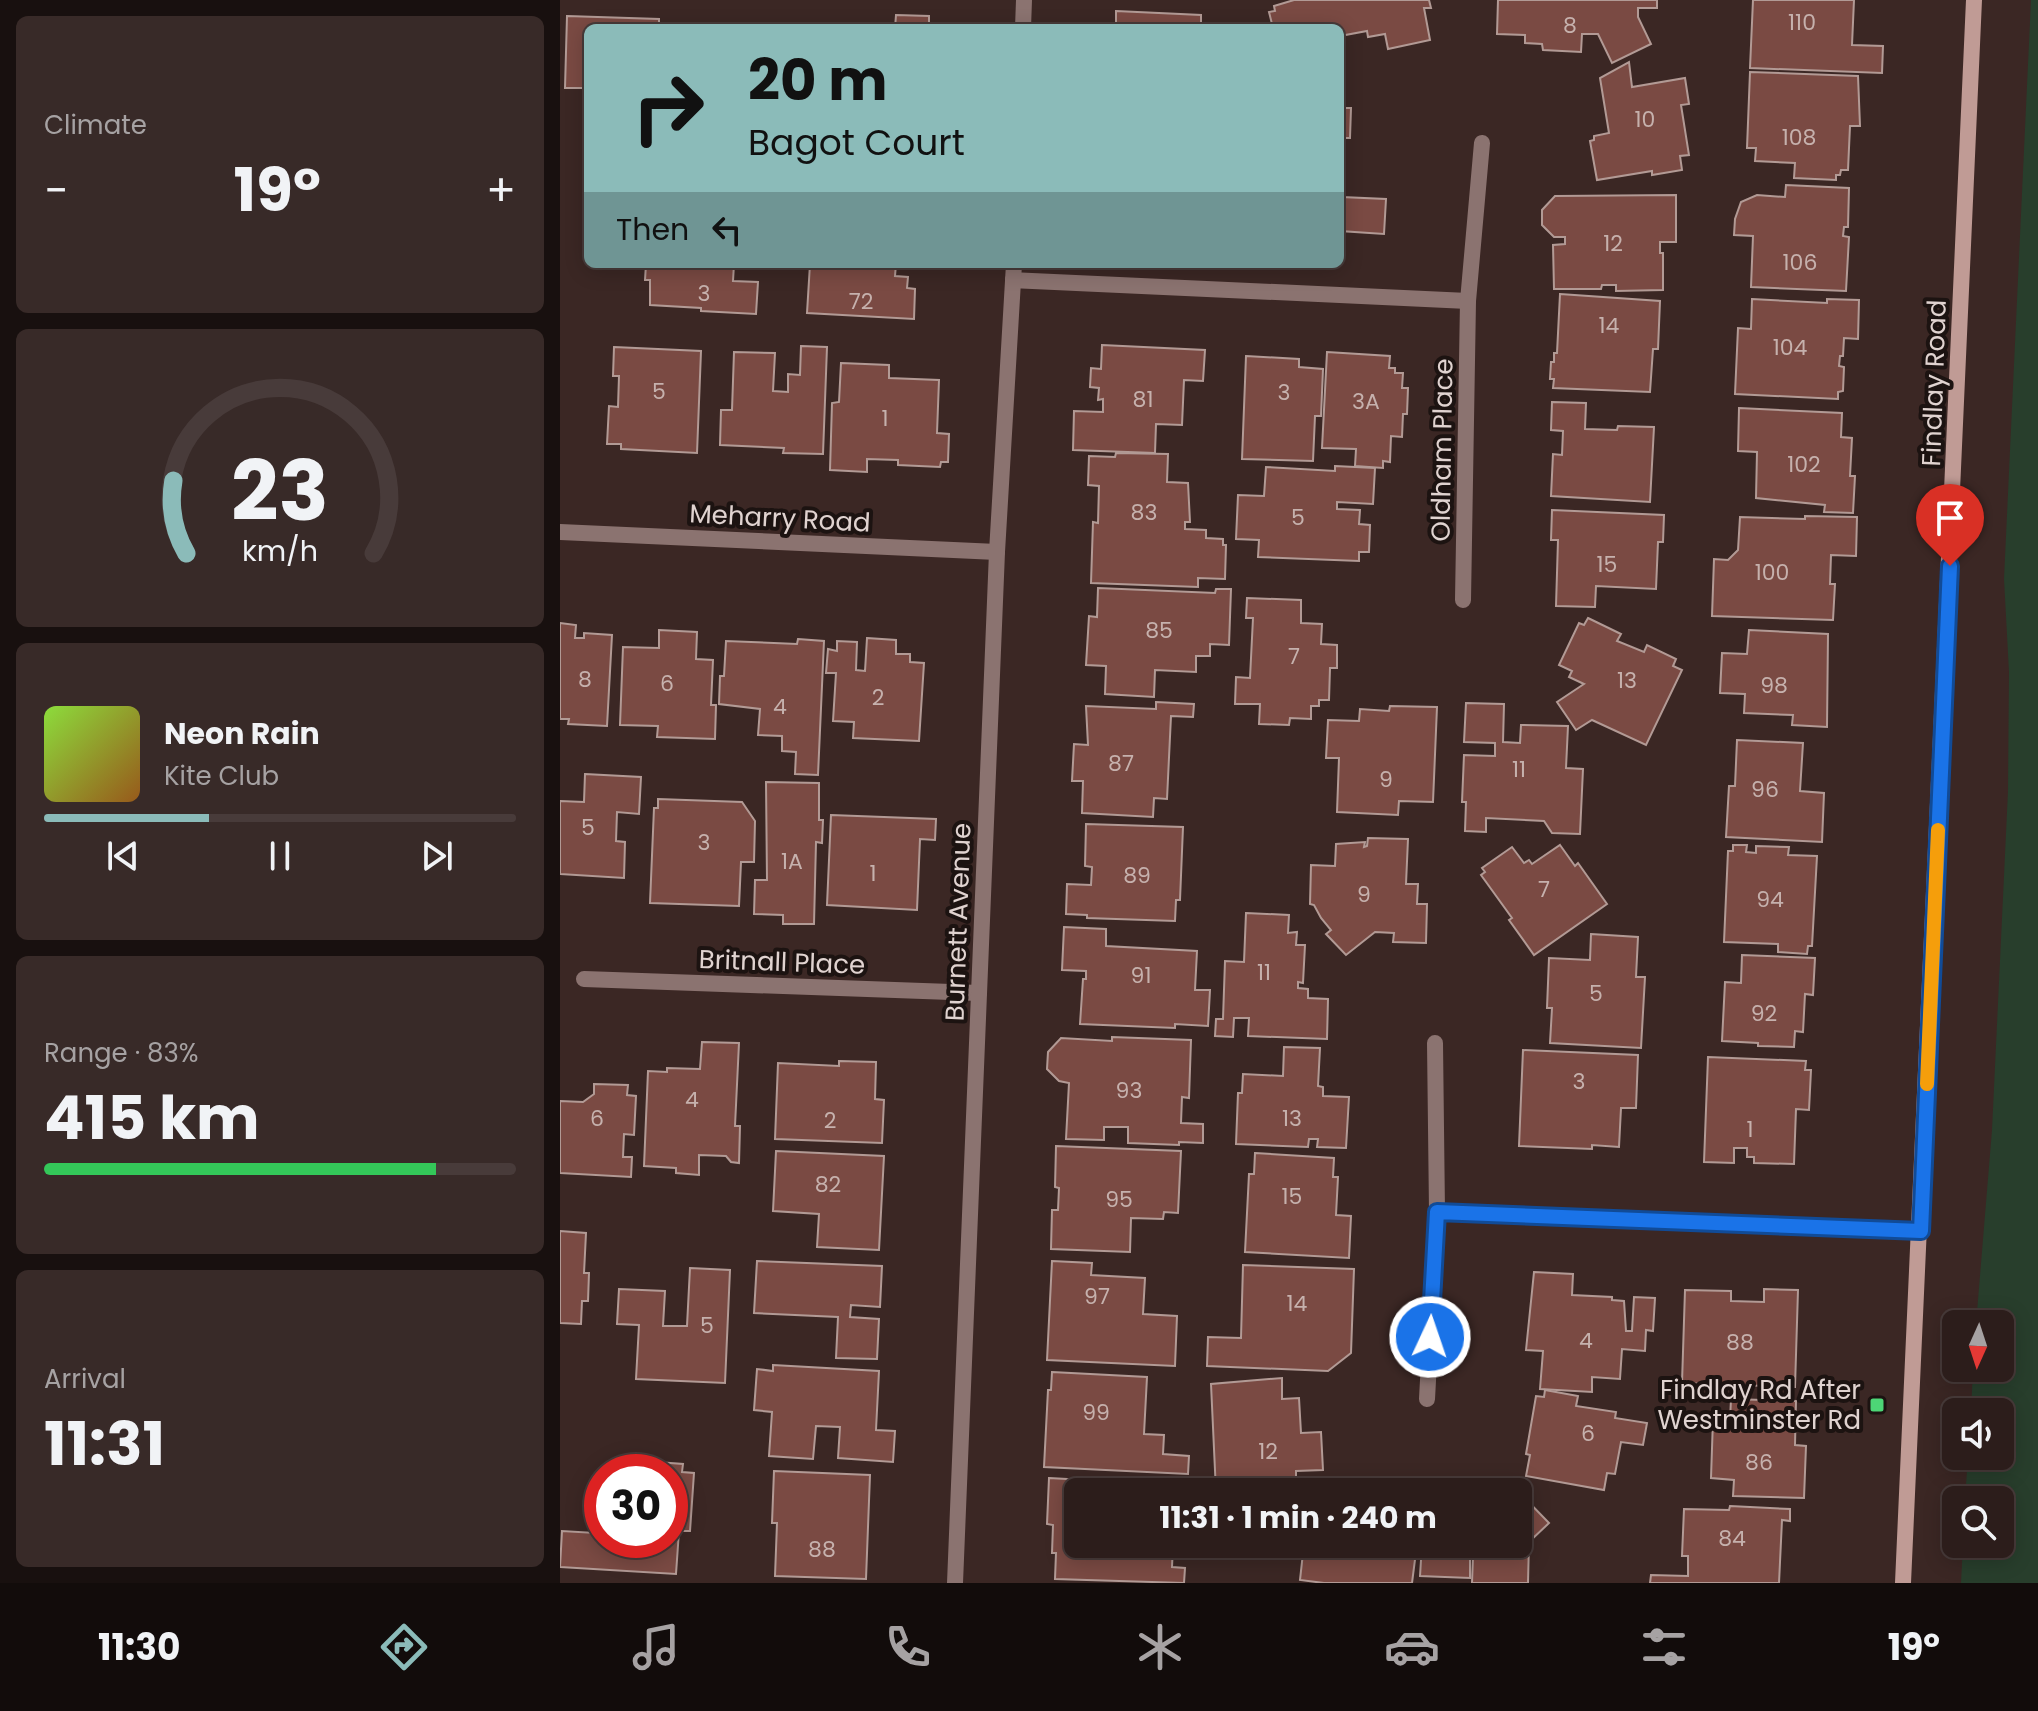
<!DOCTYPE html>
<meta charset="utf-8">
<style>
body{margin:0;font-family:Poppins,sans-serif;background:#382a28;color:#f1f3f6;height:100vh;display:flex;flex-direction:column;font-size:30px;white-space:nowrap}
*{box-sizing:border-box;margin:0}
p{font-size:26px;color:#a6a2a3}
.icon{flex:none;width:44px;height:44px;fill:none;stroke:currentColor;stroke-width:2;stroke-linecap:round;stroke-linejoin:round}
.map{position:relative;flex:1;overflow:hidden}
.sheet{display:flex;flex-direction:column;gap:16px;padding:16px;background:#18100f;width:560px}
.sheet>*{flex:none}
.guide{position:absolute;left:24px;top:24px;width:760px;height:244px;border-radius:12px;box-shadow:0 4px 20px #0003,0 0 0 2px #483b3a;background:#8bbbb9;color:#111;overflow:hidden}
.needle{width:52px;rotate:183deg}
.fabs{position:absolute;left:1382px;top:1310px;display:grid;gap:16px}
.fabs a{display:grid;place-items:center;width:72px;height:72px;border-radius:12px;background:#2c1d1b;box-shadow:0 4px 20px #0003,0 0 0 2px #483b3a;font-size:40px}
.speed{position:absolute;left:24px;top:1454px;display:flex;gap:16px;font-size:40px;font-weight:700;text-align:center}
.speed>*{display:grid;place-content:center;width:104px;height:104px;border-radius:50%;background:#2c1d1b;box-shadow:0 4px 20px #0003,0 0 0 2px #483b3a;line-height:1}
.speed .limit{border:12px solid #d22;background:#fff;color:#111}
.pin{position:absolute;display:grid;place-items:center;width:68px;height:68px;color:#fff;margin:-82px -34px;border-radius:50% 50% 50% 0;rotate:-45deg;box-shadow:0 0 8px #0007}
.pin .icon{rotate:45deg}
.me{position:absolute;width:88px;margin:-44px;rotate:3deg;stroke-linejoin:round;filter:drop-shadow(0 0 6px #0008)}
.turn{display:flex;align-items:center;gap:28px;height:168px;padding:0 32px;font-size:36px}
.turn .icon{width:104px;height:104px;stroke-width:2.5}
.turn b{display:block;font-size:56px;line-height:68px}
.then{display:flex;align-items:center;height:76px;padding:0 32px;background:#0003;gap:16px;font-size:30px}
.big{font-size:60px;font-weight:700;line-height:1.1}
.sheet .tile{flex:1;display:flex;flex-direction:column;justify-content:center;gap:12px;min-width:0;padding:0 28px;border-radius:12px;background:#382a28}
.sheet .dial{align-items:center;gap:0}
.dial svg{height:208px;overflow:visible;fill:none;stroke:#483b3a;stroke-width:7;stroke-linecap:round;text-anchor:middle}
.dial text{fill:#f1f3f6;stroke:none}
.song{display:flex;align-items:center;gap:24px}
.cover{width:96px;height:96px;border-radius:12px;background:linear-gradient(135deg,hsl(90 70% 55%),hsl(30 70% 35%))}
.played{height:8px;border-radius:4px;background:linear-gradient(90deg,#8bbbb9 35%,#483b3a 35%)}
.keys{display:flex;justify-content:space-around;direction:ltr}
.heat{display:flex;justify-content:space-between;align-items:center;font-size:44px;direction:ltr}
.charge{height:12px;border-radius:6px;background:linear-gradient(90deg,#34c759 83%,#483b3a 0)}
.trip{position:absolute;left:504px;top:1478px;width:468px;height:80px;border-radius:12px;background:#2c1d1b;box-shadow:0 4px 20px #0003,0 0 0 2px #483b3a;font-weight:700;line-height:80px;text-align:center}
.tabs{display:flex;height:128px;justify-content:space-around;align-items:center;background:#120c0b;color:#a6a2a3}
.tabs .icon{width:56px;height:56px}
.tabs .selected{color:#8bbbb9}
.tabs b{font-size:36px;color:#f1f3f6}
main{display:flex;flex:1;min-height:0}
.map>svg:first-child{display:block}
</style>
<main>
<section class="sheet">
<div class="tile"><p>Climate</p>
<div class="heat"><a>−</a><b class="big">19°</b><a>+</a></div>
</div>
<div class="tile dial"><svg viewBox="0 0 100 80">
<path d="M14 69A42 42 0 1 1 86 69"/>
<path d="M14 69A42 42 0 0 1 9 41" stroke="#8bbbb9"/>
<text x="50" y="56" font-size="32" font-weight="700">23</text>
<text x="50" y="72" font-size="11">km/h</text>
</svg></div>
<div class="tile">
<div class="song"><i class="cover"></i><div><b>Neon Rain</b><p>Kite Club</p></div></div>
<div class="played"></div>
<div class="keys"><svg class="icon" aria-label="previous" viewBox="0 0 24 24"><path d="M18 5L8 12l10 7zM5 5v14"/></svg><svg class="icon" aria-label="pause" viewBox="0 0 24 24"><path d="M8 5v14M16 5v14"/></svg><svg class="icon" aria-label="next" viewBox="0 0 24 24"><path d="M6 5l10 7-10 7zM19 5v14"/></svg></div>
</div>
<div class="tile"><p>Range · 83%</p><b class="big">415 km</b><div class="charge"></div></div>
<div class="tile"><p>Arrival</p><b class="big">11:31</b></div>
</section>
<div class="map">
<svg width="1478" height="1583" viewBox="0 0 1478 1583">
<rect width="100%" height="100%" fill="#3b2724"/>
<path fill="#283e2c" d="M1471,0H1478V1583H1401L1403,1544H1440V1500H1405L1408,1456H1440V1412H1411L1413,1368H1440V1324H1416L1432,1130L1448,791L1449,672L1444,579Z"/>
<g fill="#7a4a43" stroke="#b29a95" stroke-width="2">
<path d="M734,0H869L871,8H864L870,40L828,49L825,34L808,37L807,31L780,36V28H713L709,12L715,11L714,6Z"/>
<path d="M938,0H1097V8H1078V17L1091,44L1052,63L1038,34H1022L1021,52L983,50L982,44L965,43V35L937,34Z"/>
<path d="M1193,0H1294L1292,45L1323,46L1322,73L1190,68Z"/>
<path d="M556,11L641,15V28H556Z"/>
<path d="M336,15L369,16V28H335Z"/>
<path d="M7,16L99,19V28H28V88H5Z"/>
<path d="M1069,62L1072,87L1125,78L1129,104L1121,105L1129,155L1120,156L1122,170L1092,175V171L1037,180L1030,141L1034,140V136L1049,133L1040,78Z"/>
<path d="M1190,72L1298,76L1300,126H1290L1288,170H1281L1280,175H1276V180L1234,178L1235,163L1195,161L1196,148H1187Z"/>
<path d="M780,108H791L790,138H785L782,197L826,199L824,234L780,231Z"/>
<path d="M1226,185L1289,188L1288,227H1284L1283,236L1289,237L1286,291L1191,287L1193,236L1174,235L1175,219L1181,202L1197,195L1225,197Z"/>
<path d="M1116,195V242H1100V253H1103V290L1056,291V285H1042L1041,289H994L993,245L1005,244V237H994L982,225V210L995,196Z"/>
<path d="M86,264H174L173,281L198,282L196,314L141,311V308L90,305V280H85Z"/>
<path d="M250,264H336L335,276L348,277L347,288L355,289L354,319L247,313Z"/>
<path d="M1000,294L1100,301L1098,349H1093L1090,392L993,388L994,379H990L991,362H994V353H997Z"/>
<path d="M1192,299L1267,303V299L1299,300L1298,339L1284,338L1283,356H1280L1279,366L1284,367L1283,391L1278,392V399L1175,394L1178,328L1191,329Z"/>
<path d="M542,345L645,350L643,381L624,380L622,425L596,424L595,453L513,450L514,411L543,412V399L538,400L539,388L530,387L531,368L541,369Z"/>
<path d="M241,346L267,347L263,454L223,453L224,448L160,445L161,410H172L174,352L215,353L213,391L228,392V374L240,375Z"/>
<path d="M54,347L141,351L137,453L61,449V444H47L49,406L58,407L59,376H53Z"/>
<path d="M767,352L830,356L829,368H835V373H843L842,388H848L847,414H843L842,437L831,436L830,462L823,461V468L795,466L796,449L762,448Z"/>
<path d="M686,356L739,359V367L763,369L761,416H755L753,461L682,459Z"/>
<path d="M281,363L329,365V378L379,380L377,433L389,434L388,462H381L380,467L338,465V460L307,459V472L270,470L272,403L279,402Z"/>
<path d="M992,402L1026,403L1025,429L1057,430L1058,426L1094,427L1090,502L991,496L993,454L1002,455L1003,431L991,430Z"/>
<path d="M1179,408L1282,413L1281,437L1292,438L1290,476H1295L1293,513L1264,512L1265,505L1196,498L1197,452L1178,451Z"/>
<path d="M556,453L608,454L607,482L628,483L630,522H625V529L646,530V538L663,539V545H666L665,579L638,578V587L531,583L533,522L538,523L539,486L528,485L529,456L555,457Z"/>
<path d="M775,466L815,468L813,504L777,502V509L800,510L799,524L810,525L809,552H799V561L698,557L699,540L676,539L678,495L704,496L706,467L775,471Z"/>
<path d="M992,510L1104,515L1103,542H1098L1096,589L1036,586L1035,607L996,606L998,540H991Z"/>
<path d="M1245,516L1297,517L1296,556L1271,555L1270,584H1275L1273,620L1152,616L1154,559L1168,560L1178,550L1180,517L1245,519Z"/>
<path d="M538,588L655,593L656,589H671L669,645L650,644V656H636V672L595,670L594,697L545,694L546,666L526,665L529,616L537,617Z"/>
<path d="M687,598L741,600V623L762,624L761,644L777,645V668H770L769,700H759V706H751V719L730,718L729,725L699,724L700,704H675L676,677L690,678L693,618H686Z"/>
<path d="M1028,618L1061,634L1057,641L1084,652L1087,645L1116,659L1113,666L1122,670L1086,745L1032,720L1016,730L997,702L1024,684L1009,677L1012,671L999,665L1019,623L1024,625Z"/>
<path d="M0,623L16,625L15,638H24V633L52,635L47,726L8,724L9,719H0Z"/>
<path d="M99,630L137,632L136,659L153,660L151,705H156L155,739L97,737L98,726L60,725L63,647L99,648Z"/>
<path d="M1189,630L1268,634L1267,727L1232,725L1233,715L1184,713L1185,694L1160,693L1162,653L1187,654Z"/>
<path d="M307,638L336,640V654H350V662L364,663L359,741L293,738L294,722L273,721L276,673H266L268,649L277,651V641L297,642L296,670L305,671Z"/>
<path d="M238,639L264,641L258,775L235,774L236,752L222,751V736L198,735L200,709L159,704L160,676H164L166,641L237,644Z"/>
<path d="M596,702L634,704L633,717L611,716L607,799L594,798L593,817L522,813L523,781H512L514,744L528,745L526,706L596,709Z"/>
<path d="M906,703L944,704L943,742L960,743L961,725L1008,726L1006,768L1023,769L1020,834L992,833L984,821L926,818V832L905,831L906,802H902L904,755L935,756V743L904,742Z"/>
<path d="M830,706L877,707L873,802L839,801L838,815L777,812L779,758H766L768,720L799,721L800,709L829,711Z"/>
<path d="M1177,740L1243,743L1240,791L1264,793L1262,842L1166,837L1169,786H1175Z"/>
<path d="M25,774L81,777L79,814L57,812L56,841L65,842L64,878L0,874V801L24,802Z"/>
<path d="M206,782L259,783V820H263L262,843L256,842L254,924H223V915L194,914L195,880H207Z"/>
<path d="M98,799L182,802L195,821L194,862H181L179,906L90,903L94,808H98Z"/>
<path d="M271,815L376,819L375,840L360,839L357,910L267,905Z"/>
<path d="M526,824L623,827L620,900H616L615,921L527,918V915L506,914L507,884L531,885L532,867L525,866Z"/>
<path d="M808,838L848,839L846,884H858L857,904H867L866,943L833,942L834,933L815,932L786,955L766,934L771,930L761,918L754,905L750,904L751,865L775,866L776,844L805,842L804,847L807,846Z"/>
<path d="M1000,845L1015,866L1018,863L1047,904L974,955L949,920L952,918L921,875L925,872L922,868L952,847L964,863L969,860L972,864Z"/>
<path d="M1173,845H1187L1186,852L1196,853V846L1229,847L1228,855L1257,856L1252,946H1248L1247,954L1218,952V944L1164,942L1168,851H1173Z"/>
<path d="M686,913L729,915L728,933L737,932L736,945H745L743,983L738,982V988L748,989V998L768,999L767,1039L688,1036L689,1018H674L673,1037L655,1036L656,1019H663L665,961L684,962Z"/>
<path d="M504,927L546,929V946L637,951L635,990H650L648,1026L615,1024V1028L520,1024L523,979H526V971L502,970Z"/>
<path d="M1031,934L1078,937L1076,977H1085L1081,1048L990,1043L992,1008H987L989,958L1030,960Z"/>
<path d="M1182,955L1255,958L1253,995L1245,994L1243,1032L1235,1031L1234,1047L1198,1046V1043L1162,1041L1165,982L1181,983Z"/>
<path d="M552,1037L631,1040L629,1098L622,1097L621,1123L643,1124V1143L619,1142V1145L568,1143V1127H544V1140L506,1139L509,1083L499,1081L487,1069L488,1052L501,1038L552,1041Z"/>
<path d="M142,1042L179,1043L175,1126H180L179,1163L171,1162L166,1156L139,1155V1175L116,1173V1168L84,1166L88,1071L107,1072V1068L140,1069Z"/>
<path d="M724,1047L760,1048L758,1086L763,1087V1096L789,1097L786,1148L757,1147L758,1139H749L748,1147L676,1144L678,1093H682L683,1074L723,1076Z"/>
<path d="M963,1050L1078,1055L1076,1108H1061L1059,1147L1032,1145V1149L959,1146Z"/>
<path d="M1148,1057L1246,1061L1245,1070H1251L1249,1110L1236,1109L1234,1164L1194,1163V1157H1187V1148H1174V1163L1144,1162Z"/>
<path d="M279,1061L316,1062L315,1099L324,1100L322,1143L215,1139L218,1063L279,1066Z"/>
<path d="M34,1084L68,1085L67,1095L76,1096L74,1135L64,1134L63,1157H72L71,1177L0,1173V1101L23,1102L34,1094Z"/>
<path d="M496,1146L621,1151L618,1213L604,1212L603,1219L571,1218L570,1252L491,1249L492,1210H498L499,1188L495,1187Z"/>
<path d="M216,1151L324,1156L319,1250L257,1247L259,1214L213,1211Z"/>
<path d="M695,1153L774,1158L773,1177H778L776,1215L791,1216L789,1258L685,1252L689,1174H694Z"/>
<path d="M0,1231L26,1233L24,1273H29L28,1301H22L21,1324L0,1323Z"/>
<path d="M197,1261L322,1266L320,1307L291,1305L290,1317L319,1319L317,1359L276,1358L278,1317L194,1313Z"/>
<path d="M492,1261L532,1263L531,1275L585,1278L583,1314L617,1316L615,1366L487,1360Z"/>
<path d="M683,1265L794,1269L791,1353L768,1371L647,1366L648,1337L681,1338Z"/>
<path d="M130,1268L170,1270L165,1383L76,1379L79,1325L57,1324L59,1289L105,1291L103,1326H127Z"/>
<path d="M974,1272L1013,1274L1012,1295L1052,1297V1300L1064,1301L1066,1331H1072L1074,1297L1095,1298L1093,1331L1086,1330L1085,1351L1062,1349L1060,1379L1032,1377V1392L980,1389L983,1351L966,1350Z"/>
<path d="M1204,1289L1238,1290L1235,1387L1122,1383L1125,1290L1171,1291V1301L1204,1302Z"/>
<path d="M213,1365L319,1371L316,1430L335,1431L333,1462L278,1458L280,1427L256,1426L253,1459L209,1456L212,1412L194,1410L197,1369L213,1371Z"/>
<path d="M492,1372L587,1377L584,1434L604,1435L603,1454L629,1456L628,1474L484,1467L488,1390H491Z"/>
<path d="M722,1378V1399L739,1398L741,1433L761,1432L763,1470L736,1471V1489L656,1492L651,1384Z"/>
<path d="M985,1390L1018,1396L1016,1406L1056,1412L1055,1418L1087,1423L1083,1445L1061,1442L1055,1474L1047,1473L1044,1490L966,1476L970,1455L966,1454L976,1396L984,1397Z"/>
<path d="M1171,1399L1236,1401L1235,1445L1246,1446L1244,1498L1173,1496L1174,1480L1151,1478L1153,1419L1170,1420Z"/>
<path d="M97,1462L123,1464L122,1472L134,1473L130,1531H119L116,1574L0,1567L2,1531L35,1533L38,1484H42V1540H110V1472H72V1466L96,1467Z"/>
<path d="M214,1471L310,1475L306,1579L215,1576L217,1523H212Z"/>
<path d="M489,1478L525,1480V1492H518V1544H613L612,1567L625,1568L624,1583L495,1579L496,1553H492L493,1525L487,1524Z"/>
<path d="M956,1489L989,1523L969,1542L968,1583H912L913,1556H910V1578L860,1576L862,1544H958V1492H953Z"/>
<path d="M1170,1506L1230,1509V1521L1222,1520L1219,1583H1090L1091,1575L1128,1576V1556H1122L1124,1509L1169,1510Z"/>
<path d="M744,1544H857L852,1583H764L740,1580Z"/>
</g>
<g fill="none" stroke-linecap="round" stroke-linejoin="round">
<g stroke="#8b7370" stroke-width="16">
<path d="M463,28L464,0"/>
<path d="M453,280L908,301"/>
<path d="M0,532L437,552"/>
<path d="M903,600L908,301L922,143"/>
<path d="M24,979L419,993"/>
<path d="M877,1212L1361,1231"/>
<path d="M867,1399L877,1212L875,1043"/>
<path d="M395,1583L437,552L454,264"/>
</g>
<path stroke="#c09b95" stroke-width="16" d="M1343,1583L1414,0"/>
</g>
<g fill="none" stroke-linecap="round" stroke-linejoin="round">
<g stroke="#114b97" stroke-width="20">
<path id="route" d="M870,1337L877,1212L1361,1231L1390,566"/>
</g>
<use href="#route" stroke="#1a73e8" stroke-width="14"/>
<path stroke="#f59e0b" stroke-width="14" d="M1367,1084L1378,830"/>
</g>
<rect fill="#4dd676" stroke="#1c1311" stroke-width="3" x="1309" y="1397" width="16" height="16" rx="4"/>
<g text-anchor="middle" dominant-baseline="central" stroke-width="8" stroke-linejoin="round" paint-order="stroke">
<g font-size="22" fill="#c6b1ad">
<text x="1242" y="22">110</text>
<text x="1010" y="25">8</text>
<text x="1085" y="119">10</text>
<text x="1239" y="137">108</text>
<text x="1053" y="243">12</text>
<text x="1240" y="262">106</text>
<text x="144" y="293">3</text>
<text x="301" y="301">72</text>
<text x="1049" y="325">14</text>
<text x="1230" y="347">104</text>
<text x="99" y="391">5</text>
<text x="724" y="392">3</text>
<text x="583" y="399">81</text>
<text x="806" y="401">3A</text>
<text x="325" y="418">1</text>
<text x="1244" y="464">102</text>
<text x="584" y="512">83</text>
<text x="738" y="517">5</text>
<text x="1047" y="564">15</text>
<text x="1212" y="572">100</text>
<text x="599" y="630">85</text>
<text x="734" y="656">7</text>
<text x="25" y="679">8</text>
<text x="1067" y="680">13</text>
<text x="107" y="683">6</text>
<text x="1214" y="685">98</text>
<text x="318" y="697">2</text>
<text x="220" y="706">4</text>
<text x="561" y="763">87</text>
<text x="959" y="769">11</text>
<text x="826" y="779">9</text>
<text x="1205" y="789">96</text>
<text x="28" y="827">5</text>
<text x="144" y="842">3</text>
<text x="232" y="861">1A</text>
<text x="313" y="873">1</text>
<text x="577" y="875">89</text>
<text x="984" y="889">7</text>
<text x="804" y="894">9</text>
<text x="1210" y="899">94</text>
<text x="704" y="972">11</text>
<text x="581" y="975">91</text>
<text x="1036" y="993">5</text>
<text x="1204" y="1013">92</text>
<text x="1019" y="1081">3</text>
<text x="569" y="1090">93</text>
<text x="132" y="1099">4</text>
<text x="37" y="1118">6</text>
<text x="732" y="1118">13</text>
<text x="270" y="1120">2</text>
<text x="1190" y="1129">1</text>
<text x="268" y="1184">82</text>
<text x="732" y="1196">15</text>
<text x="559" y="1199">95</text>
<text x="537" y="1296">97</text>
<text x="737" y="1303">14</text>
<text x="147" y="1325">5</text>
<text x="1026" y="1340">4</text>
<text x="1180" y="1342">88</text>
<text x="536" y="1412">99</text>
<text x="1028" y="1433">6</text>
<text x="708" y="1451">12</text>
<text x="1199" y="1462">86</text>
<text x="1172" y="1538">84</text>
<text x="262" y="1549">88</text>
</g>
<g font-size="26" fill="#e0d3d0" stroke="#1c1311">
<text transform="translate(1374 383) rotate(-88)">Findlay Road</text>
<text transform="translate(882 450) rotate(-89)">Oldham Place</text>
<text transform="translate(220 518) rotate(3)">Meharry Road</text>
<text transform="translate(398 922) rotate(-88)">Burnett Avenue</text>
<text transform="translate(222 962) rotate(2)">Britnall Place</text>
</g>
<g font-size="26" fill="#e0d3d0" stroke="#1c1311" text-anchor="end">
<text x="1301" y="1390">Findlay Rd After<tspan x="1301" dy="30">Westminster Rd</tspan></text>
</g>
</g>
</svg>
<div class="fabs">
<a><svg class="needle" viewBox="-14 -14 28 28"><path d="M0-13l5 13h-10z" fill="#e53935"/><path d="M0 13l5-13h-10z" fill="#a6a2a3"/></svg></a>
<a><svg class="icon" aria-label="sound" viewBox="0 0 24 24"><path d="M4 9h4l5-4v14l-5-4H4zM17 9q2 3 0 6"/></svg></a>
<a><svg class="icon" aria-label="search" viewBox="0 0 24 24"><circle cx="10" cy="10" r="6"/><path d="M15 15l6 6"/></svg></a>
</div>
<div class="speed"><div class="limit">30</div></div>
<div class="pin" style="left:1390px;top:566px;background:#d93025"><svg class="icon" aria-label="arrive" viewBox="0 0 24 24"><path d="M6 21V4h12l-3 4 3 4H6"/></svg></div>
<svg class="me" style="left:870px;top:1337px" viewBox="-20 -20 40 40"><circle r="17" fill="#1a73e8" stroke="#fff" stroke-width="3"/><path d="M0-11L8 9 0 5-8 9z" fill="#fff"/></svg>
<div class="trip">11:31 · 1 min · 240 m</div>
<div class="guide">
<div class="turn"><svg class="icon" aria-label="right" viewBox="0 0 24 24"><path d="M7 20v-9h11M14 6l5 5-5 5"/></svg><div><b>20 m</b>Bagot Court</div></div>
<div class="then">Then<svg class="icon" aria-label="left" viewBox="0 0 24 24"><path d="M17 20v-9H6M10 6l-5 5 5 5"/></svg></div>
</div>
</div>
</main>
<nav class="tabs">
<b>11:30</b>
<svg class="icon selected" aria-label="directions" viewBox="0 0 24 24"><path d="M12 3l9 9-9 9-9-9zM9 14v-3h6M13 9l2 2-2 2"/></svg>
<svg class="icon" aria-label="music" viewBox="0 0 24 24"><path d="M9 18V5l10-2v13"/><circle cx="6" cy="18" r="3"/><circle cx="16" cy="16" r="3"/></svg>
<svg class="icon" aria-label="phone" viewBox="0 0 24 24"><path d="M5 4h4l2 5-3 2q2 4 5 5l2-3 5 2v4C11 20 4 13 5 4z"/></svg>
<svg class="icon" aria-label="climate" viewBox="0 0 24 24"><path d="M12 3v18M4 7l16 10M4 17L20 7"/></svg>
<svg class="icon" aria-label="car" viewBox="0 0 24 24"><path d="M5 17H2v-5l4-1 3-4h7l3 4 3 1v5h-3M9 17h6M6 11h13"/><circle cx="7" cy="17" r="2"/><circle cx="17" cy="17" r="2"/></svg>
<svg class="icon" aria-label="filters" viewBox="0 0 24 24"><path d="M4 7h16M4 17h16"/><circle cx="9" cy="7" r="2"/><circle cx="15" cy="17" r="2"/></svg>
<b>19°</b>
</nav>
